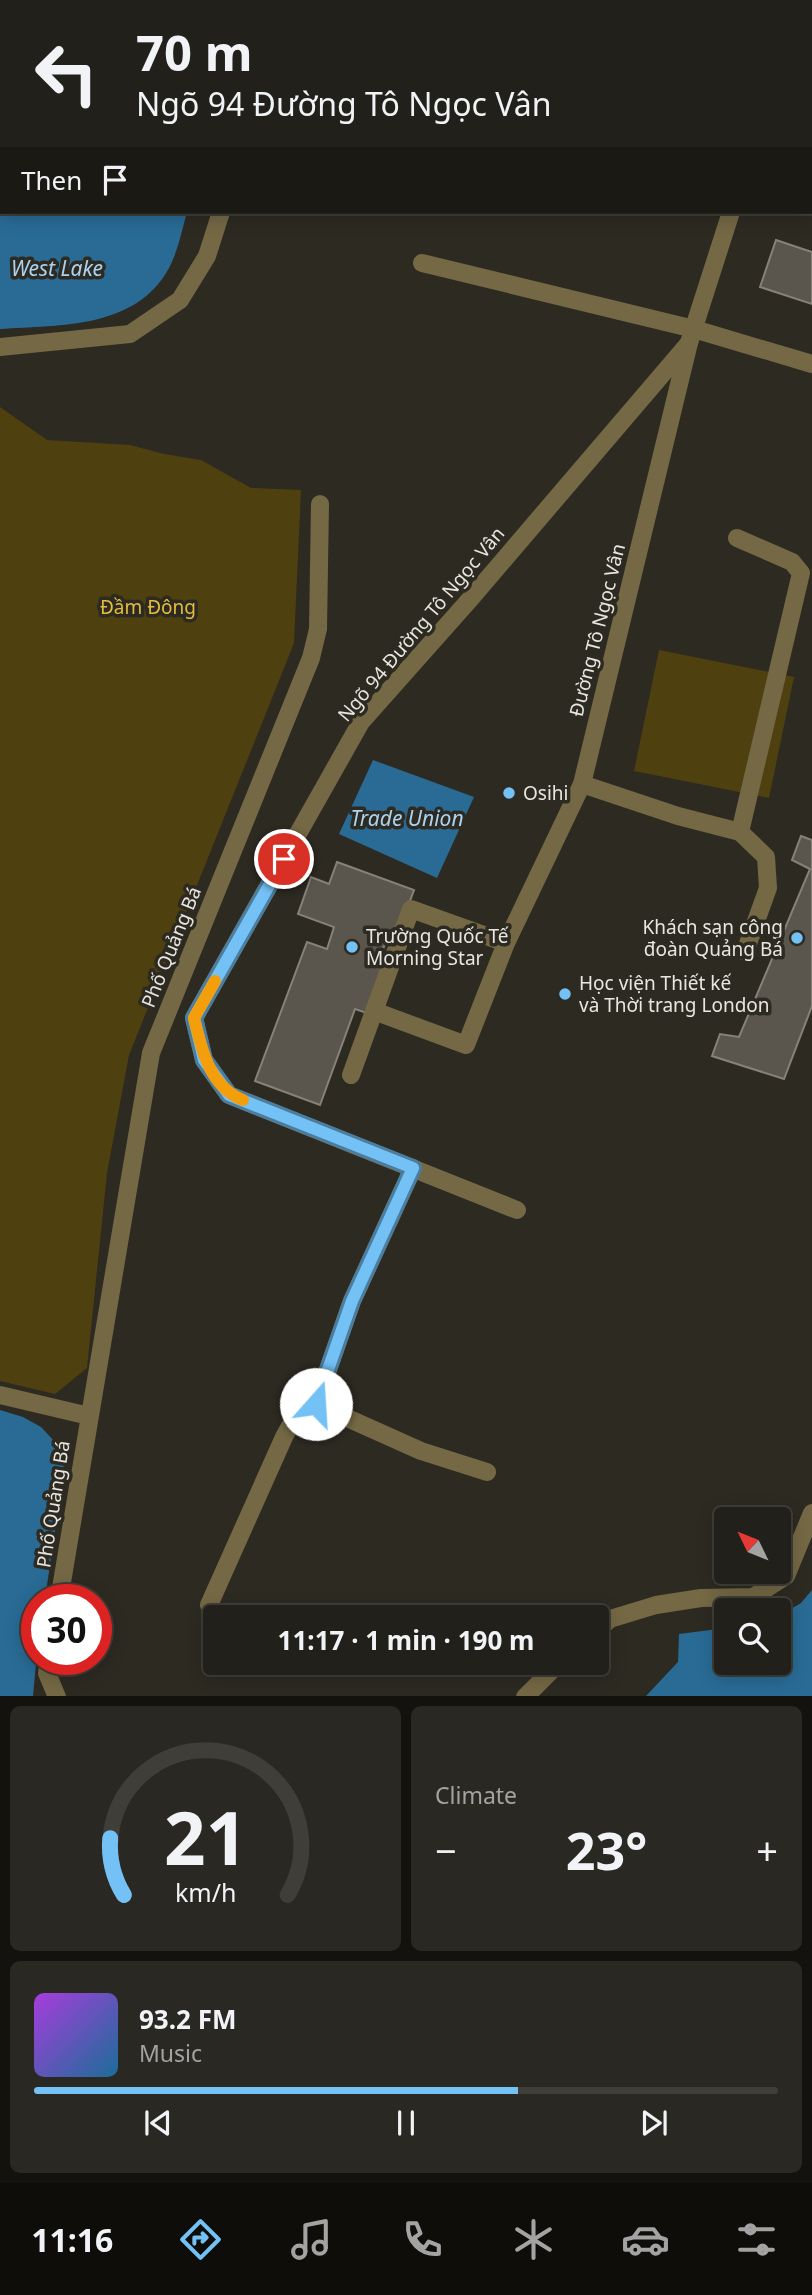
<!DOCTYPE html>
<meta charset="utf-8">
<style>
body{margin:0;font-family:"Noto Sans",sans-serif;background:#2a2823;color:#f1f3f6;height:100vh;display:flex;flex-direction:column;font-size:26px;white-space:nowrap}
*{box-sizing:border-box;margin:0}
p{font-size:23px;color:#a2a3a2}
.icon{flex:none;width:38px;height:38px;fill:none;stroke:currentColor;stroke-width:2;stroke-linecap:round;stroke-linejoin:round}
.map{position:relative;height:1696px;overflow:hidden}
.details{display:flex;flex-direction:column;gap:10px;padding:10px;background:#13120e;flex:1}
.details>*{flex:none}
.hud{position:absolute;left:0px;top:0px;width:812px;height:214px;box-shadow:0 4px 18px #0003,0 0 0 2px #3f3e39;background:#22201a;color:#f1f3f6;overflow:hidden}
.needle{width:46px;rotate:313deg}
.fabs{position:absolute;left:714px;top:1507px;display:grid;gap:14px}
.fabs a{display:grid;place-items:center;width:77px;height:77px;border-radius:7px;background:#22201a;box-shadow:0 4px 18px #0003,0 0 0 2px #3f3e39;font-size:35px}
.speed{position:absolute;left:21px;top:1584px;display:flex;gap:14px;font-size:35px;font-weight:700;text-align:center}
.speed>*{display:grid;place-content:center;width:91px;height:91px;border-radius:50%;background:#22201a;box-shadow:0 4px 18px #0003,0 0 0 2px #3f3e39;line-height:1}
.speed .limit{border:10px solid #d22;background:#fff;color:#111}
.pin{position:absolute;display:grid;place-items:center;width:60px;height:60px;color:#fff;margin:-30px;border:4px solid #fff;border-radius:50%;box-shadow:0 2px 7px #0007}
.me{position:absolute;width:77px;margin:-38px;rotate:19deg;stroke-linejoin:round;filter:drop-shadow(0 0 5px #0008)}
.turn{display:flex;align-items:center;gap:24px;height:147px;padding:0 21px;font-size:32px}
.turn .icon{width:91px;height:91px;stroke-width:2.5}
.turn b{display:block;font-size:49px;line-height:60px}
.then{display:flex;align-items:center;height:66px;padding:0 21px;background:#0003;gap:14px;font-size:26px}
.big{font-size:52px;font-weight:700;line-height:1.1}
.details .tile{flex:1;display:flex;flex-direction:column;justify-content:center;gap:10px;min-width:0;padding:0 24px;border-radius:10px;background:#2a2823}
.details .dial{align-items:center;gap:0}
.dial svg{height:182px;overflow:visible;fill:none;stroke:#3f3e39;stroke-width:7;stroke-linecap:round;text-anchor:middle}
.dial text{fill:#f1f3f6;stroke:none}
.song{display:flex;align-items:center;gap:21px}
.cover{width:84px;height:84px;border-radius:10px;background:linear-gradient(135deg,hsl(280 70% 55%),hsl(200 70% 35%))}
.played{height:7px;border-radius:4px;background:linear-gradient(90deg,#73c1f5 65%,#3f3e39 65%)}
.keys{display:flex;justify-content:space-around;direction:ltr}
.heat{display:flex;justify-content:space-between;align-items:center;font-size:38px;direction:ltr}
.details .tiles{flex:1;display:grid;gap:10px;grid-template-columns:1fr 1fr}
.tile:last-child{grid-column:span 2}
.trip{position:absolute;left:203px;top:1605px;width:406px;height:70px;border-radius:7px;background:#22201a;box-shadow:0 4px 18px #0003,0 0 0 2px #3f3e39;font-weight:700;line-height:70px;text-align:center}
.menu{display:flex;height:112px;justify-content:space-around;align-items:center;background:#0e0d0a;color:#a2a3a2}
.menu .icon{width:49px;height:49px}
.menu .current{color:#73c1f5}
.menu b{font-size:32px;color:#f1f3f6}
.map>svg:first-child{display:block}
</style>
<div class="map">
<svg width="812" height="1697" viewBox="0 0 812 1697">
<rect width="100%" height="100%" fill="#2d2a22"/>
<g fill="#4f410f">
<path d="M0,407L47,440L130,445L164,454L201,460L251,488L301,490L294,643L129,1055L107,1173L87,1368L55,1394L0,1381Z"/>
<path d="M659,650L794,677L769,798L634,771Z"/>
</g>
<g fill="#296b95">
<path d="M0,0H245L2,2V212H187C182,230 178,251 169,268C136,329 60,325 0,329Z"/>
<path d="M373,760L474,797L437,878L339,834Z"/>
<path d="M0,1410L23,1417L41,1427L56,1443L64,1468L45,1599L37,1600V1653L33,1696H0Z"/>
<path d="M812,1590V1696H646L678,1662L679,1634L726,1628V1662H779V1616L801,1603Z"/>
</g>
<g fill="#5a564d" stroke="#868278" stroke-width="2">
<path d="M776,240L812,252V304L760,287Z"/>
<path d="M801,836L812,840V1006L784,1079L712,1056L720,1034L739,1037L810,869L792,860Z"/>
<path d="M337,862L414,890L394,944L386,941L377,966L383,968L367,1013L355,1009L320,1105L255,1081L307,942L327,949L334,927L298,914L311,877L329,884Z"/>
</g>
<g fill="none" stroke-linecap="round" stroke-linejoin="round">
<g stroke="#746845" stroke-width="18">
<path d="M788,0L792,2"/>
<path d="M289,2L290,0"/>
<path d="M810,132L812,133"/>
<path d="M422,263L694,329L812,364"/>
<path d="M0,347L130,334L180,300L207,256L221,212"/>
<path d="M737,538L792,562L801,573L740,832"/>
<path d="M582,784L678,816L740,832L766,857L768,888L745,952"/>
<path d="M374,1011L466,1045L506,943L582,784L689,343L731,212"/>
<path d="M351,1075L411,909L506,943"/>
<path d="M413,1168L352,1301L316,1404L421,1451L487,1472"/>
<path d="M517,1210L229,1095L204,1060L194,1018L361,722L472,597L689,343"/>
<path d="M0,1395L89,1416"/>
<path d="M59,1600L151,1053L311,658L318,629L320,504"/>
<path d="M209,1605L284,1437L290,1426L316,1404"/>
<path d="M597,1631L610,1619L656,1605L701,1598L753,1597L786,1576L812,1513"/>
<path d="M49,1659L47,1673L57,1697"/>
<path d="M525,1697L560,1662"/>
</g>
</g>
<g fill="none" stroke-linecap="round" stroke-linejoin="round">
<g stroke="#4b7d9f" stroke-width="18">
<path id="route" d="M284,859L194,1018L204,1060L229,1095L413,1168L352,1301L316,1404"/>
</g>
<use href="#route" stroke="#73c1f5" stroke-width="12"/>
<path stroke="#f59e0b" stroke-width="12" d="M215,981L194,1018C202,1051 210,1087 243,1100"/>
</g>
<g fill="#73c1f5" stroke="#2d2a22" stroke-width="2.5">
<circle cx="509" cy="793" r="7"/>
<circle cx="797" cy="938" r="7"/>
<circle cx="352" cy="947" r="7"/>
<circle cx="565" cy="994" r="7"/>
</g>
<g text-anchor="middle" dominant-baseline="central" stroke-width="7" stroke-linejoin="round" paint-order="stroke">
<g font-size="19" fill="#e4bd3c" stroke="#2d2a22">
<text x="148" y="607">Đầm Đông</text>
</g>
<g font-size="19" fill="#e8e6e0" stroke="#2d2a22">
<text transform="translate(421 624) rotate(-50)">Ngõ 94 Đường Tô Ngọc Vân</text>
<text transform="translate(597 630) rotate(-76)">Đường Tô Ngọc Vân</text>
<text transform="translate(171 947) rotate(-68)">Phố Quảng Bá</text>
<text transform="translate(53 1504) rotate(-81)">Phố Quảng Bá</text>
</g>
<g font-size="19" fill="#e8e6e0" stroke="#2d2a22" text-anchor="start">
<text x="523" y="793">Osihi</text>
<text x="783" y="927" text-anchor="end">Khách sạn công<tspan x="783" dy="22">đoàn Quảng Bá</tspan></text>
<text x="366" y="936">Trường Quốc Tế<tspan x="366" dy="22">Morning Star</tspan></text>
<text x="579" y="983">Học viện Thiết kế<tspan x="579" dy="22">và Thời trang London</tspan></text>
</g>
<g font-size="21" font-style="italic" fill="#abd3f0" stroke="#2d2a22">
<text x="57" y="268">West Lake</text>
<text x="407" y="818">Trade Union</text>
</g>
</g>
</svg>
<div class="fabs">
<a><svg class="needle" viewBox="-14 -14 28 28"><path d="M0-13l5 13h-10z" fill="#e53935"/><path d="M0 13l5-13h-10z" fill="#a2a3a2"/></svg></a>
<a><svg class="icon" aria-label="search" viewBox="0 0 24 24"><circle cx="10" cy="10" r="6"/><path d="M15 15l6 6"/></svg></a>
</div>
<div class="speed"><div class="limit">30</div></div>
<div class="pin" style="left:284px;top:859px;background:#d93025"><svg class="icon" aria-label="arrive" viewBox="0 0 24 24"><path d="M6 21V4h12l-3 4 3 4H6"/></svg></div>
<svg class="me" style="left:316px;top:1404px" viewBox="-20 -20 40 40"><circle r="19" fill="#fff"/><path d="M0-13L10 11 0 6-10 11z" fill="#73c1f5"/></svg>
<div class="trip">11:17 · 1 min · 190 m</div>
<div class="hud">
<div class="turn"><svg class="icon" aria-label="left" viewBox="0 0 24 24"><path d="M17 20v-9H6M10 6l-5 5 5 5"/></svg><div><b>70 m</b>Ngõ 94 Đường Tô Ngọc Vân</div></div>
<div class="then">Then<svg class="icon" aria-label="arrive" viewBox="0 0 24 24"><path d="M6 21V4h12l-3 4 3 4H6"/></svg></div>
</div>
</div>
<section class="details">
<div class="tiles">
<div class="tile dial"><svg viewBox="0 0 100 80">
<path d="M14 69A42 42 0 1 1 86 69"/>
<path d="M14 69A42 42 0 0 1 8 44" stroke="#73c1f5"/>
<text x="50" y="56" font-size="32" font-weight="700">21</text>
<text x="50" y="72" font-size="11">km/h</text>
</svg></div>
<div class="tile"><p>Climate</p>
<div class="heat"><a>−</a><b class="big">23°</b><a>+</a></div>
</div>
<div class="tile">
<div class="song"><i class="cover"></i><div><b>93.2 FM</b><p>Music</p></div></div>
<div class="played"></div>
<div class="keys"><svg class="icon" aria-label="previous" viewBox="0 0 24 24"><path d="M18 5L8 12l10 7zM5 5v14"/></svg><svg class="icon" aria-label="pause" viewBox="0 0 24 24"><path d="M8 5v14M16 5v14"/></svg><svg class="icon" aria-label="next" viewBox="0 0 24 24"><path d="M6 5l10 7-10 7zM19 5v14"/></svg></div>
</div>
</div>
</section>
<nav class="menu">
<b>11:16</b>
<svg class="icon current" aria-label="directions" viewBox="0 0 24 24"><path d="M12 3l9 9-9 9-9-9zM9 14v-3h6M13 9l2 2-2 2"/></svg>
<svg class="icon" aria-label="music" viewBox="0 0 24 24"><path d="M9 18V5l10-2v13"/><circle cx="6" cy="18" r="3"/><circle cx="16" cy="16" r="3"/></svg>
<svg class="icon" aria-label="phone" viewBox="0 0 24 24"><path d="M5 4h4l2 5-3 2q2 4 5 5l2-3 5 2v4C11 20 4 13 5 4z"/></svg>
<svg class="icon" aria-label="climate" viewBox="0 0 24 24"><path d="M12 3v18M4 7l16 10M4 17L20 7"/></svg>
<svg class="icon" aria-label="car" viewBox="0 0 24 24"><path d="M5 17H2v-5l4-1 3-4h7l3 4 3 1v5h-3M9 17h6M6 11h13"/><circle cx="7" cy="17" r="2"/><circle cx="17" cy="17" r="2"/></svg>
<svg class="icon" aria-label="filters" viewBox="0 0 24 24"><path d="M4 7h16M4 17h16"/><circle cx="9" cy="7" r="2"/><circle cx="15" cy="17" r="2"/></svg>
</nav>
